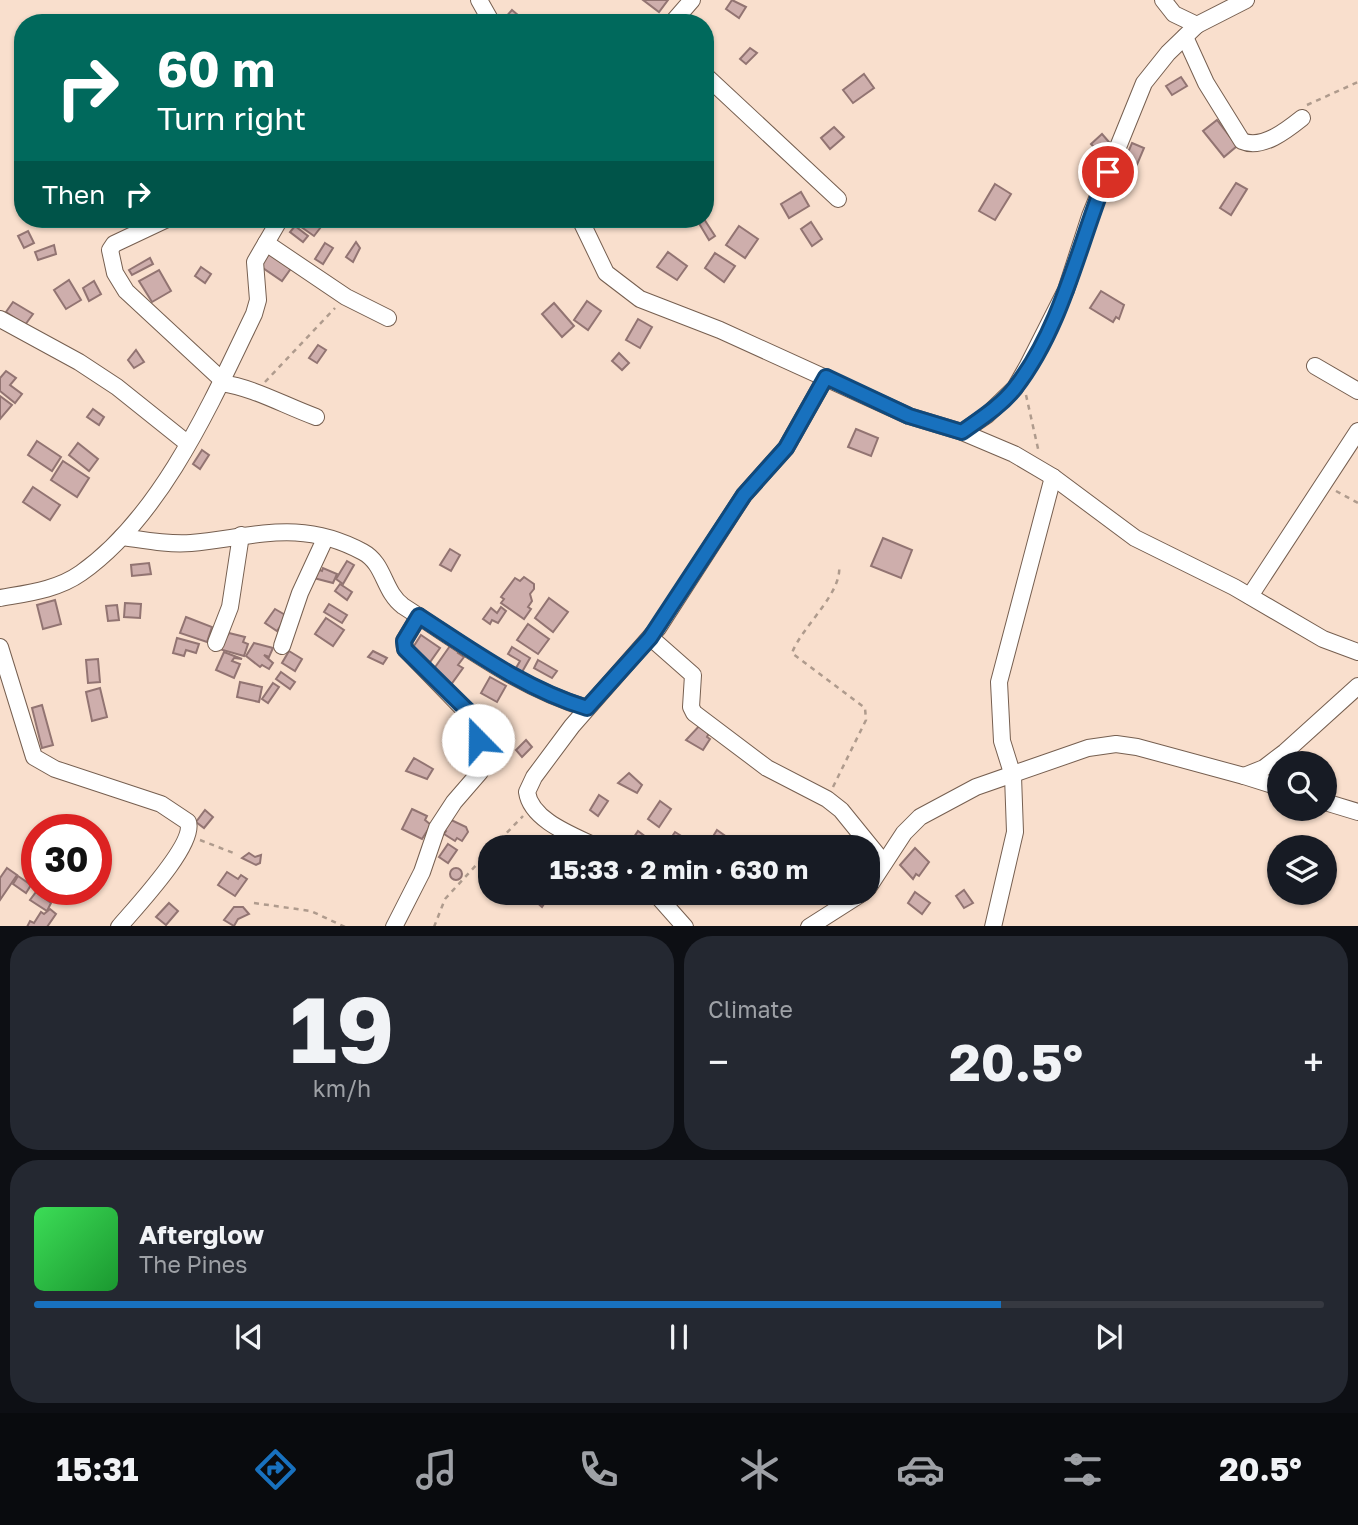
<!DOCTYPE html>
<meta charset="utf-8">
<style>
body{margin:0;font-family:"Golos Text",sans-serif;background:#242831;color:#f1f3f6;height:100vh;display:flex;flex-direction:column;font-size:26px;white-space:nowrap}
*{box-sizing:border-box;margin:0}
p{font-size:23px;color:#9ea1a6}
.icon{flex:none;width:38px;height:38px;fill:none;stroke:currentColor;stroke-width:2;stroke-linecap:round;stroke-linejoin:round}
.map{position:relative;height:926px;overflow:hidden}
.sheet{display:flex;flex-direction:column;gap:10px;padding:10px;background:#0d0f14;flex:1}
.sheet>*{flex:none}
.top-card{position:absolute;left:14px;top:14px;width:700px;height:214px;border-radius:28px;box-shadow:0 2px 5px #0004;background:#00695c;color:#fff;overflow:hidden}
.buttons{position:absolute;left:1267px;top:751px;display:grid;gap:14px}
.buttons a{display:grid;place-items:center;width:70px;height:70px;border-radius:50%;background:#171b24;box-shadow:0 2px 5px #0004;font-size:35px}
.speed{position:absolute;left:21px;top:814px;display:flex;gap:14px;font-size:35px;font-weight:700;text-align:center}
.speed>*{display:grid;place-content:center;width:91px;height:91px;border-radius:50%;background:#171b24;box-shadow:0 2px 5px #0004;line-height:1}
.speed .limit{border:10px solid #d22;background:#fff;color:#111}
.pin{position:absolute;display:grid;place-items:center;width:60px;height:60px;color:#fff;margin:-30px;border:4px solid #fff;border-radius:50%;box-shadow:0 2px 7px #0007}
.me{position:absolute;width:77px;margin:-38px;rotate:338deg;stroke-linejoin:round;filter:drop-shadow(0 0 5px #0008)}
.turn{display:flex;align-items:center;gap:24px;height:147px;padding:0 28px;font-size:32px}
.turn .icon{width:91px;height:91px;stroke-width:2.5}
.turn b{display:block;font-size:49px;line-height:60px}
.then{display:flex;align-items:center;height:66px;padding:0 28px;background:#0003;gap:14px;font-size:26px}
.big{font-size:52px;font-weight:700;line-height:1.1}
.sheet .card{flex:1;display:flex;flex-direction:column;justify-content:center;gap:10px;min-width:0;padding:0 24px;border-radius:28px;background:#242831}
.sheet .dial{align-items:center;gap:0}
.dial b{font-size:91px;line-height:1}
.song{display:flex;align-items:center;gap:21px}
.cover{width:84px;height:84px;border-radius:10px;background:linear-gradient(135deg,hsl(130 70% 55%),hsl(130 70% 35%))}
.played{height:7px;border-radius:4px;background:linear-gradient(90deg,#1871be 75%,#363941 75%)}
.keys{display:flex;justify-content:space-around;direction:ltr}
.heat{display:flex;justify-content:space-between;align-items:center;font-size:38px;direction:ltr}
.sheet .tiles{flex:1;display:grid;gap:10px;grid-template-columns:1fr 1fr}
.card:last-child{grid-column:span 2}
.trip{position:absolute;left:478px;top:835px;width:402px;height:70px;border-radius:28px;background:#171b24;box-shadow:0 2px 5px #0004;font-weight:700;line-height:70px;text-align:center}
.menu{display:flex;height:112px;justify-content:space-around;align-items:center;background:#090b0e;color:#9ea1a6}
.menu .icon{width:49px;height:49px}
.menu .current{color:#1871be}
.menu b{font-size:32px;color:#f1f3f6}
.map>svg:first-child{display:block}
</style>
<div class="map">
<svg width="1358" height="927" viewBox="0 0 1358 927">
<rect width="100%" height="100%" fill="#f9dfcd"/>
<g fill="#ceaeac" stroke="#927472" stroke-width="2">
<path d="M643,0H668L659,12Z"/>
<path d="M732,0L746,7L739,18L726,9Z"/>
<path d="M512,10L526,22V23L503,20Z"/>
<path d="M750,48L757,53L746,64L740,59Z"/>
<path d="M864,74L874,88L853,103L843,90Z"/>
<path d="M1181,77L1187,86L1172,95L1166,86Z"/>
<path d="M1217,120L1237,146L1224,157L1203,131Z"/>
<path d="M834,127L844,137L830,149L821,138Z"/>
<path d="M1102,134L1109,142L1099,152L1091,144Z"/>
<path d="M1132,143L1144,148L1133,174L1121,169Z"/>
<path d="M1236,183L1247,189L1231,215L1220,208Z"/>
<path d="M995,184L1011,194L995,220L979,211Z"/>
<path d="M801,192L809,206L789,218L781,204Z"/>
<path d="M301,219H318L324,223L314,236L297,224Z"/>
<path d="M704,219L715,236L709,240L697,220Z"/>
<path d="M811,222L822,239L812,246L801,229Z"/>
<path d="M295,226L308,236L303,242L290,232Z"/>
<path d="M739,226L758,239L745,258L726,245Z"/>
<path d="M28,231L34,243L24,248L18,236Z"/>
<path d="M356,242L360,248L353,262L346,257Z"/>
<path d="M325,243L333,248L323,264L315,259Z"/>
<path d="M54,245L56,254L38,260L35,252Z"/>
<path d="M270,252L292,267L282,281L260,266Z"/>
<path d="M668,252L687,266L677,280L657,267Z"/>
<path d="M715,253L735,266L724,282L705,268Z"/>
<path d="M150,258L153,264L132,275L129,270Z"/>
<path d="M201,267L211,274L205,283L195,276Z"/>
<path d="M159,270L171,291L152,302L139,281Z"/>
<path d="M69,280L81,300L66,309L54,290Z"/>
<path d="M94,281L101,294L89,301L83,288Z"/>
<path d="M1101,291L1124,305L1119,319L1116,317L1113,322L1090,308Z"/>
<path d="M587,301L601,311L588,330L574,320Z"/>
<path d="M13,302L33,314L25,325L6,312Z"/>
<path d="M554,303L574,326L562,337L542,314Z"/>
<path d="M638,319L652,327L640,348L626,340Z"/>
<path d="M318,345L326,350L317,363L309,358Z"/>
<path d="M136,350L144,362L134,368L128,360Z"/>
<path d="M619,353L629,363L622,370L612,361Z"/>
<path d="M6,371L16,378L10,385L22,394L15,403L0,391V378Z"/>
<path d="M0,396L12,405L0,419Z"/>
<path d="M93,409L104,417L99,425L87,417Z"/>
<path d="M856,429L878,438L871,456L848,447Z"/>
<path d="M37,441L61,457L52,471L28,455Z"/>
<path d="M78,443L98,459L89,471L69,455Z"/>
<path d="M202,450L209,455L200,469L193,464Z"/>
<path d="M63,461L89,478L77,497L51,480Z"/>
<path d="M33,487L60,505L50,520L23,502Z"/>
<path d="M883,538L912,550L901,578L871,566Z"/>
<path d="M450,549L460,555L451,571L440,565Z"/>
<path d="M347,561L354,565L343,584L336,579Z"/>
<path d="M149,563L151,574L132,576L131,565Z"/>
<path d="M314,568L322,571L323,568L337,574L333,583L310,577Z"/>
<path d="M524,577L534,584V589L530,594L532,601L528,607L531,609L524,619L501,603L504,599L501,597L515,578L520,581Z"/>
<path d="M340,584L352,592L347,600L335,591Z"/>
<path d="M549,598L568,612L553,632L535,618Z"/>
<path d="M55,600L61,624L43,629L37,605Z"/>
<path d="M125,603L141,604L140,618L124,617Z"/>
<path d="M329,604L347,615L342,623L324,612Z"/>
<path d="M117,605L119,620L108,621L106,606Z"/>
<path d="M501,607L506,611L498,623L492,620L490,624L483,619L491,608L497,613Z"/>
<path d="M275,609L287,616L277,631L265,623Z"/>
<path d="M186,617L212,627L207,642L180,633Z"/>
<path d="M326,618L344,630L333,646L315,634Z"/>
<path d="M528,624L549,639L538,654L517,640Z"/>
<path d="M229,633L245,637L243,642L248,644L244,656L219,649Z"/>
<path d="M421,635L440,648L428,665L410,652Z"/>
<path d="M177,638L199,644L196,653L186,650L184,656L173,653Z"/>
<path d="M254,643L273,648L269,657L264,655L273,663L269,669L262,665L260,667L246,656Z"/>
<path d="M452,643L461,649L458,653L464,657L458,665L463,668L450,686L431,673Z"/>
<path d="M512,647L530,658L522,672L516,668L520,661L508,654Z"/>
<path d="M289,651L302,659L295,671L282,663Z"/>
<path d="M373,651L387,658L383,664L368,657Z"/>
<path d="M224,652L242,659L234,658L232,661L240,664L234,678L216,670Z"/>
<path d="M98,659L100,682L88,683L86,660Z"/>
<path d="M538,660L557,671L552,678L534,668Z"/>
<path d="M281,672L295,682L290,689L276,679Z"/>
<path d="M490,677L506,686L497,702L481,693Z"/>
<path d="M240,682L262,687L259,702L237,697Z"/>
<path d="M273,683L279,687L268,703L262,699Z"/>
<path d="M100,688L107,717L92,721L86,692Z"/>
<path d="M42,705L53,745L42,748L32,708Z"/>
<path d="M702,723L711,729L707,737L710,739L703,750L686,740Z"/>
<path d="M526,740L532,747L522,757L516,750Z"/>
<path d="M497,742L506,747L498,761L489,757Z"/>
<path d="M414,758L433,769L427,779L406,771Z"/>
<path d="M629,773L642,785L637,793L618,783Z"/>
<path d="M599,795L608,801L598,816L590,810Z"/>
<path d="M660,801L671,809L659,827L648,819Z"/>
<path d="M412,809L427,816L425,820L431,825L422,839L402,829Z"/>
<path d="M205,810L213,817L204,828L196,822Z"/>
<path d="M447,818L466,827L468,832L462,841L457,838L455,841L444,834L446,831L441,828Z"/>
<path d="M717,830L734,842L731,847H707L715,841L712,838Z"/>
<path d="M638,831L650,840L645,847L632,840Z"/>
<path d="M675,832L694,844L691,847H665Z"/>
<path d="M448,844L457,850L448,863L439,857Z"/>
<path d="M915,848L929,862L919,876L916,874L913,879L900,865Z"/>
<path d="M249,853L255,857L261,855L260,863L256,865L242,858Z"/>
<circle cx="456" cy="874" r="6"/>
<path d="M7,868L17,875L0,900V878Z"/>
<path d="M227,872L238,879L241,875L247,879L235,896L218,885Z"/>
<path d="M18,876L31,885L26,893L13,884Z"/>
<path d="M964,890L973,903L964,908L956,896Z"/>
<path d="M36,892L51,903L47,911L30,900Z"/>
<path d="M525,892H540L548,898L542,907Z"/>
<path d="M915,892L930,903L922,914L908,903Z"/>
<path d="M169,903L178,911L166,925L156,917Z"/>
<path d="M234,907H243L249,914L238,919L234,926L224,920Z"/>
<path d="M50,909L56,914L47,927H27L30,921L34,923L41,912L44,914Z"/>
</g>
<g fill="none" stroke-linecap="round" stroke-linejoin="round">
<g stroke="#765f50" stroke-width="18">
<g id="minor">
<path d="M479,0L492,23"/>
<path d="M1163,0L1174,14L1197,25L1246,0"/>
<path d="M672,23L692,0"/>
<path d="M1185,37L1206,83L1242,141C1262,150 1287,130 1302,118"/>
<path d="M705,75L838,199"/>
<path d="M167,219L114,244L110,250L115,273L126,291L222,380"/>
<path d="M580,219L606,273L640,299L720,330L909,416L962,432L1014,454L1053,477L1135,538L1234,587L1323,639L1358,652"/>
<path d="M266,243L346,297L388,318"/>
<path d="M0,319L79,362L117,387L187,443"/>
<path d="M1315,366L1358,391"/>
<path d="M221,383C255,388 283,405 316,417"/>
<path d="M962,432L987,415L1015,388L1027,367L1066,290L1090,216L1144,83L1168,53L1197,25"/>
<path d="M122,537C144,540 168,545 191,543C255,537 300,518 363,552C385,564 383,591 403,606C462,644 519,688 587,708"/>
<path d="M1250,596L1358,431"/>
<path d="M0,598C28,593 57,590 81,573C162,516 212,401 254,314L258,300L255,262L280,219"/>
<path d="M651,638L693,675L691,707L694,713L767,768L827,799L841,810L884,863"/>
<path d="M216,643L230,607L241,535"/>
<path d="M282,646L300,593L325,539"/>
<path d="M0,647L34,757L55,769L161,804L188,822C196,844 134,909 119,927"/>
<path d="M1244,776L1279,787"/>
<path d="M1325,802L1358,812"/>
<path d="M597,847C575,836 531,821 527,792L534,777L572,726L658,628L744,495L786,448L826,377"/>
<path d="M868,888L904,833L920,817L976,787L1088,748L1116,744L1137,747L1244,776L1264,768L1285,752L1358,686"/>
<path d="M654,892L685,927"/>
<path d="M394,927L422,872L437,828L454,802L480,772L482,762L474,720L405,649L404,641L419,616"/>
<path d="M809,927L864,892"/>
<path d="M993,927L1015,832L1013,776L1002,741L999,682L1053,477"/>
</g>
</g>
<g stroke="#af9b8d" stroke-width="2.5" stroke-dasharray="5 5" stroke-linecap="butt">
<path d="M1307,105L1358,82"/>
<path d="M265,382L335,308"/>
<path d="M1026,395L1039,453"/>
<path d="M1336,491L1358,503"/>
<path d="M833,787L866,720L865,708L792,653C802,626 843,593 839,565"/>
<path d="M200,840L236,854"/>
<path d="M493,847L523,816"/>
<path d="M254,903L311,911L345,927"/>
<path d="M434,927L445,899L490,850"/>
</g>
<use href="#minor" stroke="#fff" stroke-width="16"/>
</g>
<g fill="none" stroke-linecap="round" stroke-linejoin="round">
<g stroke="#10497c" stroke-width="18">
<path id="route" d="M478,740L474,720L467,710L405,649L404,641L419,616C473,651 525,689 587,708L650,638L744,495L786,448L826,377L909,416L962,432C980,419 1001,406 1015,388C1063,326 1079,243 1108,172"/>
</g>
<use href="#route" stroke="#1871be" stroke-width="12"/>
</g>
</svg>
<div class="buttons">
<a><svg class="icon" aria-label="search" viewBox="0 0 24 24"><circle cx="10" cy="10" r="6"/><path d="M15 15l6 6"/></svg></a>
<a><svg class="icon" aria-label="layers" viewBox="0 0 24 24"><path d="M12 4l9 5-9 5-9-5zM3 14l9 5 9-5"/></svg></a>
</div>
<div class="speed"><div class="limit">30</div></div>
<div class="pin" style="left:1108px;top:172px;background:#d93025"><svg class="icon" aria-label="arrive" viewBox="0 0 24 24"><path d="M6 21V4h12l-3 4 3 4H6"/></svg></div>
<svg class="me" style="left:478px;top:740px" viewBox="-20 -20 40 40"><circle r="19" fill="#fff"/><path d="M0-13L10 11 0 6-10 11z" fill="#1871be"/></svg>
<div class="trip">15:33 · 2 min · 630 m</div>
<div class="top-card">
<div class="turn"><svg class="icon" aria-label="right" viewBox="0 0 24 24"><path d="M7 20v-9h11M14 6l5 5-5 5"/></svg><div><b>60 m</b>Turn right</div></div>
<div class="then">Then<svg class="icon" aria-label="right" viewBox="0 0 24 24"><path d="M7 20v-9h11M14 6l5 5-5 5"/></svg></div>
</div>
</div>
<section class="sheet">
<div class="tiles">
<div class="card dial"><b>19</b><p>km/h</p></div>
<div class="card"><p>Climate</p>
<div class="heat"><a>−</a><b class="big">20.5°</b><a>+</a></div>
</div>
<div class="card">
<div class="song"><i class="cover"></i><div><b>Afterglow</b><p>The Pines</p></div></div>
<div class="played"></div>
<div class="keys"><svg class="icon" aria-label="previous" viewBox="0 0 24 24"><path d="M18 5L8 12l10 7zM5 5v14"/></svg><svg class="icon" aria-label="pause" viewBox="0 0 24 24"><path d="M8 5v14M16 5v14"/></svg><svg class="icon" aria-label="next" viewBox="0 0 24 24"><path d="M6 5l10 7-10 7zM19 5v14"/></svg></div>
</div>
</div>
</section>
<nav class="menu">
<b>15:31</b>
<svg class="icon current" aria-label="directions" viewBox="0 0 24 24"><path d="M12 3l9 9-9 9-9-9zM9 14v-3h6M13 9l2 2-2 2"/></svg>
<svg class="icon" aria-label="music" viewBox="0 0 24 24"><path d="M9 18V5l10-2v13"/><circle cx="6" cy="18" r="3"/><circle cx="16" cy="16" r="3"/></svg>
<svg class="icon" aria-label="phone" viewBox="0 0 24 24"><path d="M5 4h4l2 5-3 2q2 4 5 5l2-3 5 2v4C11 20 4 13 5 4z"/></svg>
<svg class="icon" aria-label="climate" viewBox="0 0 24 24"><path d="M12 3v18M4 7l16 10M4 17L20 7"/></svg>
<svg class="icon" aria-label="car" viewBox="0 0 24 24"><path d="M5 17H2v-5l4-1 3-4h7l3 4 3 1v5h-3M9 17h6M6 11h13"/><circle cx="7" cy="17" r="2"/><circle cx="17" cy="17" r="2"/></svg>
<svg class="icon" aria-label="filters" viewBox="0 0 24 24"><path d="M4 7h16M4 17h16"/><circle cx="9" cy="7" r="2"/><circle cx="15" cy="17" r="2"/></svg>
<b>20.5°</b>
</nav>
